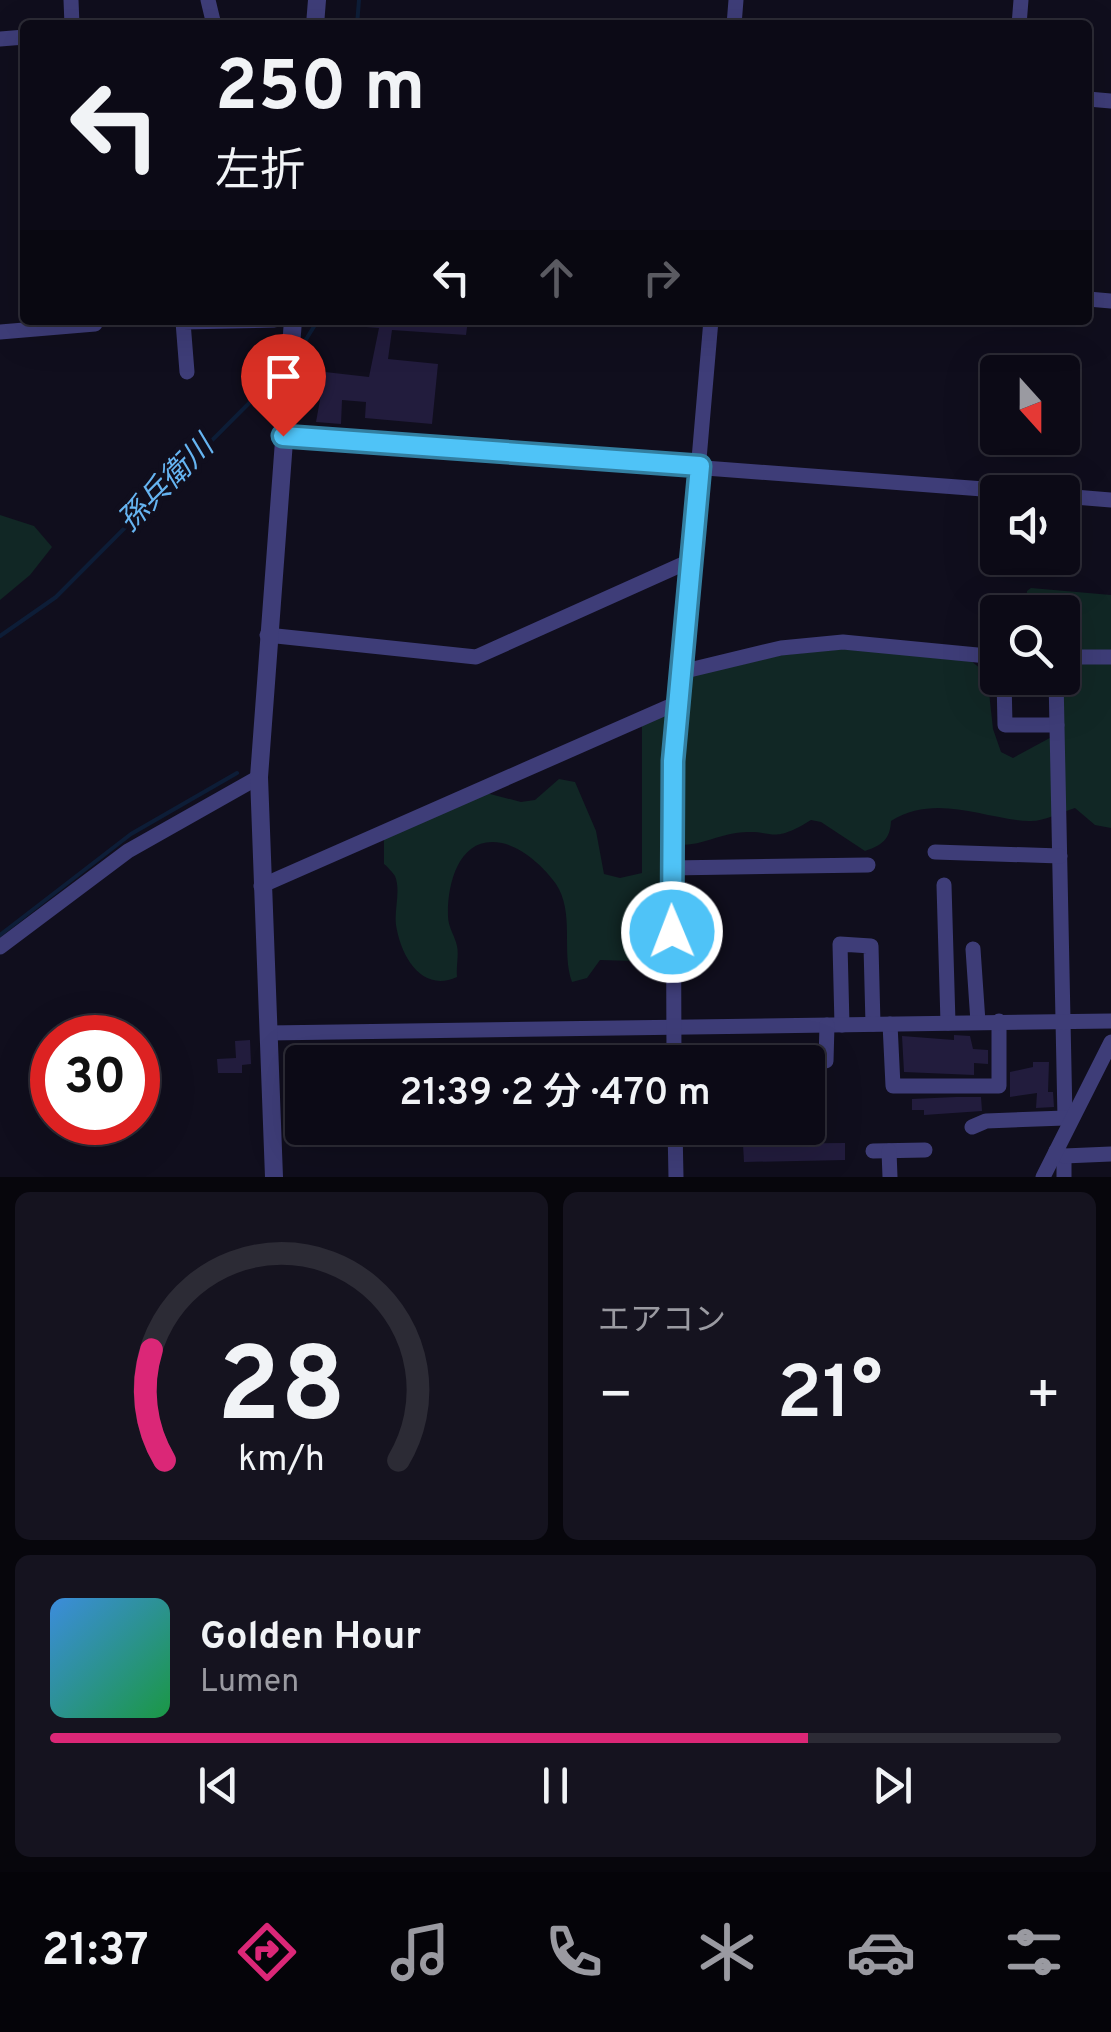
<!DOCTYPE html>
<html lang="ja">
<meta charset="utf-8">
<style>
body{margin:0;font-family:Overpass,"Noto Sans JP",sans-serif;background:#15131f;color:#f1f3f6;height:100vh;display:flex;flex-direction:column;font-size:38px;white-space:nowrap}
*{box-sizing:border-box;margin:0}
p{font-size:32px;color:#9a9aa1}
.icon{flex:none;width:55px;height:55px;fill:none;stroke:currentColor;stroke-width:2;stroke-linecap:round;stroke-linejoin:round}
.map{position:relative;height:1177px;overflow:hidden}
.side{display:flex;flex-direction:column;gap:15px;padding:15px;background:#07060c;flex:1}
.side>*{flex:none}
.hud{position:absolute;left:20px;top:20px;width:1072px;height:305px;border-radius:10px;box-shadow:0 10px 40px #0002,0 0 0 2px #2c2b35;background:#0c0a16;color:#f1f3f6;overflow:hidden}
.needle{width:65px;rotate:159deg}
.controls{position:absolute;left:980px;top:355px;display:grid;gap:20px}
.controls a{display:grid;place-items:center;width:100px;height:100px;border-radius:10px;background:#0c0a16;box-shadow:0 10px 40px #0002,0 0 0 2px #2c2b35;font-size:50px}
.speed{position:absolute;left:30px;top:1015px;display:flex;gap:20px;font-size:50px;font-weight:700;text-align:center}
.speed>*{display:grid;place-content:center;width:130px;height:130px;border-radius:50%;background:#0c0a16;box-shadow:0 10px 40px #0002,0 0 0 2px #2c2b35;line-height:1}
.speed .limit{border:15px solid #d22;background:#fff;color:#111}
.pin{position:absolute;display:grid;place-items:center;width:85px;height:85px;color:#fff;margin:-102px -42px;border-radius:50% 50% 50% 0;rotate:-45deg;box-shadow:0 0 10px #0007}
.pin .icon{rotate:45deg}
.me{position:absolute;width:110px;margin:-55px;rotate:359deg;stroke-linejoin:round;filter:drop-shadow(0 0 8px #0008)}
.turn{display:flex;align-items:center;gap:35px;height:210px;padding:0 30px;font-size:45px}
.turn .icon{width:130px;height:130px;stroke-width:2.5}
.turn b{display:block;font-size:70px;line-height:85px}
.lanes{display:flex;align-items:center;height:95px;padding:0 30px;background:#0003;justify-content:center;gap:50px;direction:ltr}
.lanes .off{opacity:.35}
.big{font-size:75px;font-weight:600;line-height:1.1}
.side .tile{flex:1;display:flex;flex-direction:column;justify-content:center;gap:15px;min-width:0;padding:0 35px;border-radius:15px;background:#15131f}
.side .dial{align-items:center;gap:0}
.dial svg{height:260px;overflow:visible;fill:none;stroke:#2c2b35;stroke-width:7;stroke-linecap:round;text-anchor:middle}
.dial text{fill:#f1f3f6;stroke:none}
.song{display:flex;align-items:center;gap:30px}
.cover{width:120px;height:120px;border-radius:15px;background:linear-gradient(135deg,hsl(210 70% 55%),hsl(140 70% 35%))}
.played{height:10px;border-radius:5px;background:linear-gradient(90deg,#db2777 75%,#2c2b35 75%)}
.keys{display:flex;justify-content:space-around;direction:ltr}
.heat{display:flex;justify-content:space-between;align-items:center;font-size:55px;direction:ltr}
.side .tiles{flex:1;display:grid;gap:15px;grid-template-columns:1fr 1fr}
.tile:last-child{grid-column:span 2}
.trip{position:absolute;left:285px;top:1045px;width:540px;height:100px;border-radius:10px;background:#0c0a16;box-shadow:0 10px 40px #0002,0 0 0 2px #2c2b35;font-weight:600;line-height:100px;text-align:center}
.menu{display:flex;height:160px;justify-content:space-around;align-items:center;background:#050409;color:#9a9aa1}
.menu .icon{width:70px;height:70px}
.menu .on{color:#db2777}
.menu b{font-size:45px;color:#f1f3f6}
.map>svg:first-child{display:block}
</style>
<div class="map">
<svg width="1111" height="1177" viewBox="0 0 1111 1177">
<rect width="100%" height="100%" fill="#100e1d"/>
<g fill="#112725">
<path d="M0,515L34,526L52,547L30,575L0,600Z"/>
<path d="M1031,588L1111,595V653H1063L1062,612H1025L1027,591Z"/>
<path d="M843,649L970,660L987,674L993,729L1001,752L1013,758L1059,733L1063,661L1111,658V828L1095,825L1075,808C1061,812 1043,822 1029,821C982,819 937,793 891,821C890,839 883,845 865,851L821,822L811,820C769,846 776,828 736,833C717,836 703,844 683,845L667,871L670,962L600,960L587,978L572,982C561,952 575,913 556,884C544,867 523,848 502,843C460,834 447,882 448,916C448,927 455,936 457,946C459,955 456,967 457,977C422,993 401,957 396,925C394,909 401,891 395,876C394,874 386,865 384,864V830L475,790L521,802L535,800L559,779L575,782L596,831L604,874L620,878L642,873V722L682,705L684,678L782,655Z"/>
</g>
<g fill="none" stroke-linecap="round" stroke-linejoin="round">
<g stroke="#0d1d37" stroke-width="4">
<path d="M357,25L359,0"/>
<path d="M297,354L318,320"/>
<path d="M0,636L56,597L284,368"/>
<path d="M0,935L131,834L237,773"/>
</g>
</g>
<g fill="#221c3d">
<path d="M367,320H468L466,335L392,330L388,359L438,364L432,424L365,418L366,402L342,400L341,424L316,422L325,372L369,377L379,328L366,327Z"/>
<path d="M954,1035L970,1036L973,1049L988,1050V1064L974,1063V1075L904,1072L902,1036L954,1040Z"/>
<path d="M250,1040L251,1064L242,1065V1073H218L217,1059L236,1058L235,1041Z"/>
<path d="M1033,1062H1049L1048,1092H1053L1054,1107L1036,1108L1037,1093L1010,1097V1072L1033,1067Z"/>
<path d="M956,1097H981L982,1111L924,1115V1110H912V1099Z"/>
<path d="M845,1143V1160L744,1162L743,1144Z"/>
</g>
<g fill="none" stroke-linecap="round" stroke-linejoin="round">
<g stroke="#3e3d78" stroke-width="15">
<path d="M71,0L72,25"/>
<path d="M208,0L214,25"/>
<path d="M734,25L736,0"/>
<path d="M1019,25L1021,0"/>
<path d="M0,39L25,37"/>
<path d="M1088,99L1111,101"/>
<path d="M1088,299L1111,301"/>
<path d="M0,332L95,324V320"/>
<path d="M187,372L183,322L274,320"/>
<path d="M283,436L1023,492"/>
<path d="M1062,496L1111,500"/>
<path d="M267,635L476,657L692,560"/>
<path d="M1062,657H1111"/>
<path d="M681,672L781,648L843,642L998,657"/>
<path d="M1004,678L1005,725H1057"/>
<path d="M1056,678L1065,1118L1070,1121"/>
<path d="M935,852L1060,856"/>
<path d="M671,868L868,865"/>
<path d="M944,885L948,1023"/>
<path d="M261,886L677,703"/>
<path d="M0,947L128,851L259,777"/>
<path d="M973,949L978,1022"/>
<path d="M890,1024L893,1086H999V1021"/>
<path d="M842,1025L840,944L871,946L873,1024"/>
<path d="M268,1033L1111,1021"/>
<path d="M674,1062L673,761L711,320"/>
<path d="M746,1062L826,1061L827,1025"/>
<path d="M972,1127L986,1121L1065,1118"/>
<path d="M675,1128L676,1177"/>
<path d="M873,1151L925,1150"/>
<path d="M889,1151L890,1177"/>
<path d="M1056,1151L1064,1156V1177"/>
<path d="M1064,1156L1111,1154"/>
<path d="M1043,1177L1111,1042"/>
</g>
<g stroke="#3e3d78" stroke-width="18">
<path d="M315,25L317,0"/>
<path d="M274,1177L259,777L293,320"/>
</g>
</g>
<g fill="none" stroke-linecap="round" stroke-linejoin="round">
<g stroke="#337fa1" stroke-width="25">
<path id="route" d="M283,436L700,466L673,761L672,932"/>
</g>
<use href="#route" stroke="#4fc3f7" stroke-width="18"/>
</g>
<g text-anchor="middle" dominant-baseline="central" stroke-width="10" stroke-linejoin="round" paint-order="stroke">
<g font-size="30" font-style="italic" fill="#66b4f1" stroke="#100e1d">
<text transform="translate(167 485) rotate(-45)">孫兵衛川</text>
</g>
</g>
</svg>
<div class="controls">
<a><svg class="needle" viewBox="-14 -14 28 28"><path d="M0-13l5 13h-10z" fill="#e53935"/><path d="M0 13l5-13h-10z" fill="#9a9aa1"/></svg></a>
<a><svg class="icon" aria-label="sound" viewBox="0 0 24 24"><path d="M4 9h4l5-4v14l-5-4H4zM17 9q2 3 0 6"/></svg></a>
<a><svg class="icon" aria-label="search" viewBox="0 0 24 24"><circle cx="10" cy="10" r="6"/><path d="M15 15l6 6"/></svg></a>
</div>
<div class="speed"><div class="limit">30</div></div>
<div class="pin" style="left:283px;top:436px;background:#d93025"><svg class="icon" aria-label="arrive" viewBox="0 0 24 24"><path d="M6 21V4h12l-3 4 3 4H6"/></svg></div>
<svg class="me" style="left:672px;top:932px" viewBox="-20 -20 40 40"><circle r="17" fill="#4fc3f7" stroke="#fff" stroke-width="3"/><path d="M0-11L8 9 0 5-8 9z" fill="#fff"/></svg>
<div class="trip">21:39 · 2 分 · 470 m</div>
<div class="hud">
<div class="turn"><svg class="icon" aria-label="left" viewBox="0 0 24 24"><path d="M17 20v-9H6M10 6l-5 5 5 5"/></svg><div><b>250 m</b>左折</div></div>
<div class="lanes"><svg class="icon" aria-label="left" viewBox="0 0 24 24"><path d="M17 20v-9H6M10 6l-5 5 5 5"/></svg><svg class="icon off" aria-label="ahead" viewBox="0 0 24 24"><path d="M12 20V5M6 11l6-6 6 6"/></svg><svg class="icon off" aria-label="right" viewBox="0 0 24 24"><path d="M7 20v-9h11M14 6l5 5-5 5"/></svg></div>
</div>
</div>
<section class="side">
<div class="tiles">
<div class="tile dial"><svg viewBox="0 0 100 80">
<path d="M14 69A42 42 0 1 1 86 69"/>
<path d="M14 69A42 42 0 0 1 10 35" stroke="#db2777"/>
<text x="50" y="56" font-size="32" font-weight="700">28</text>
<text x="50" y="72" font-size="11">km/h</text>
</svg></div>
<div class="tile"><p>エアコン</p>
<div class="heat"><a>−</a><b class="big">21°</b><a>+</a></div>
</div>
<div class="tile">
<div class="song"><i class="cover"></i><div><b>Golden Hour</b><p>Lumen</p></div></div>
<div class="played"></div>
<div class="keys"><svg class="icon" aria-label="previous" viewBox="0 0 24 24"><path d="M18 5L8 12l10 7zM5 5v14"/></svg><svg class="icon" aria-label="pause" viewBox="0 0 24 24"><path d="M8 5v14M16 5v14"/></svg><svg class="icon" aria-label="next" viewBox="0 0 24 24"><path d="M6 5l10 7-10 7zM19 5v14"/></svg></div>
</div>
</div>
</section>
<nav class="menu">
<b>21:37</b>
<svg class="icon on" aria-label="directions" viewBox="0 0 24 24"><path d="M12 3l9 9-9 9-9-9zM9 14v-3h6M13 9l2 2-2 2"/></svg>
<svg class="icon" aria-label="music" viewBox="0 0 24 24"><path d="M9 18V5l10-2v13"/><circle cx="6" cy="18" r="3"/><circle cx="16" cy="16" r="3"/></svg>
<svg class="icon" aria-label="phone" viewBox="0 0 24 24"><path d="M5 4h4l2 5-3 2q2 4 5 5l2-3 5 2v4C11 20 4 13 5 4z"/></svg>
<svg class="icon" aria-label="climate" viewBox="0 0 24 24"><path d="M12 3v18M4 7l16 10M4 17L20 7"/></svg>
<svg class="icon" aria-label="car" viewBox="0 0 24 24"><path d="M5 17H2v-5l4-1 3-4h7l3 4 3 1v5h-3M9 17h6M6 11h13"/><circle cx="7" cy="17" r="2"/><circle cx="17" cy="17" r="2"/></svg>
<svg class="icon" aria-label="filters" viewBox="0 0 24 24"><path d="M4 7h16M4 17h16"/><circle cx="9" cy="7" r="2"/><circle cx="15" cy="17" r="2"/></svg>
</nav>
